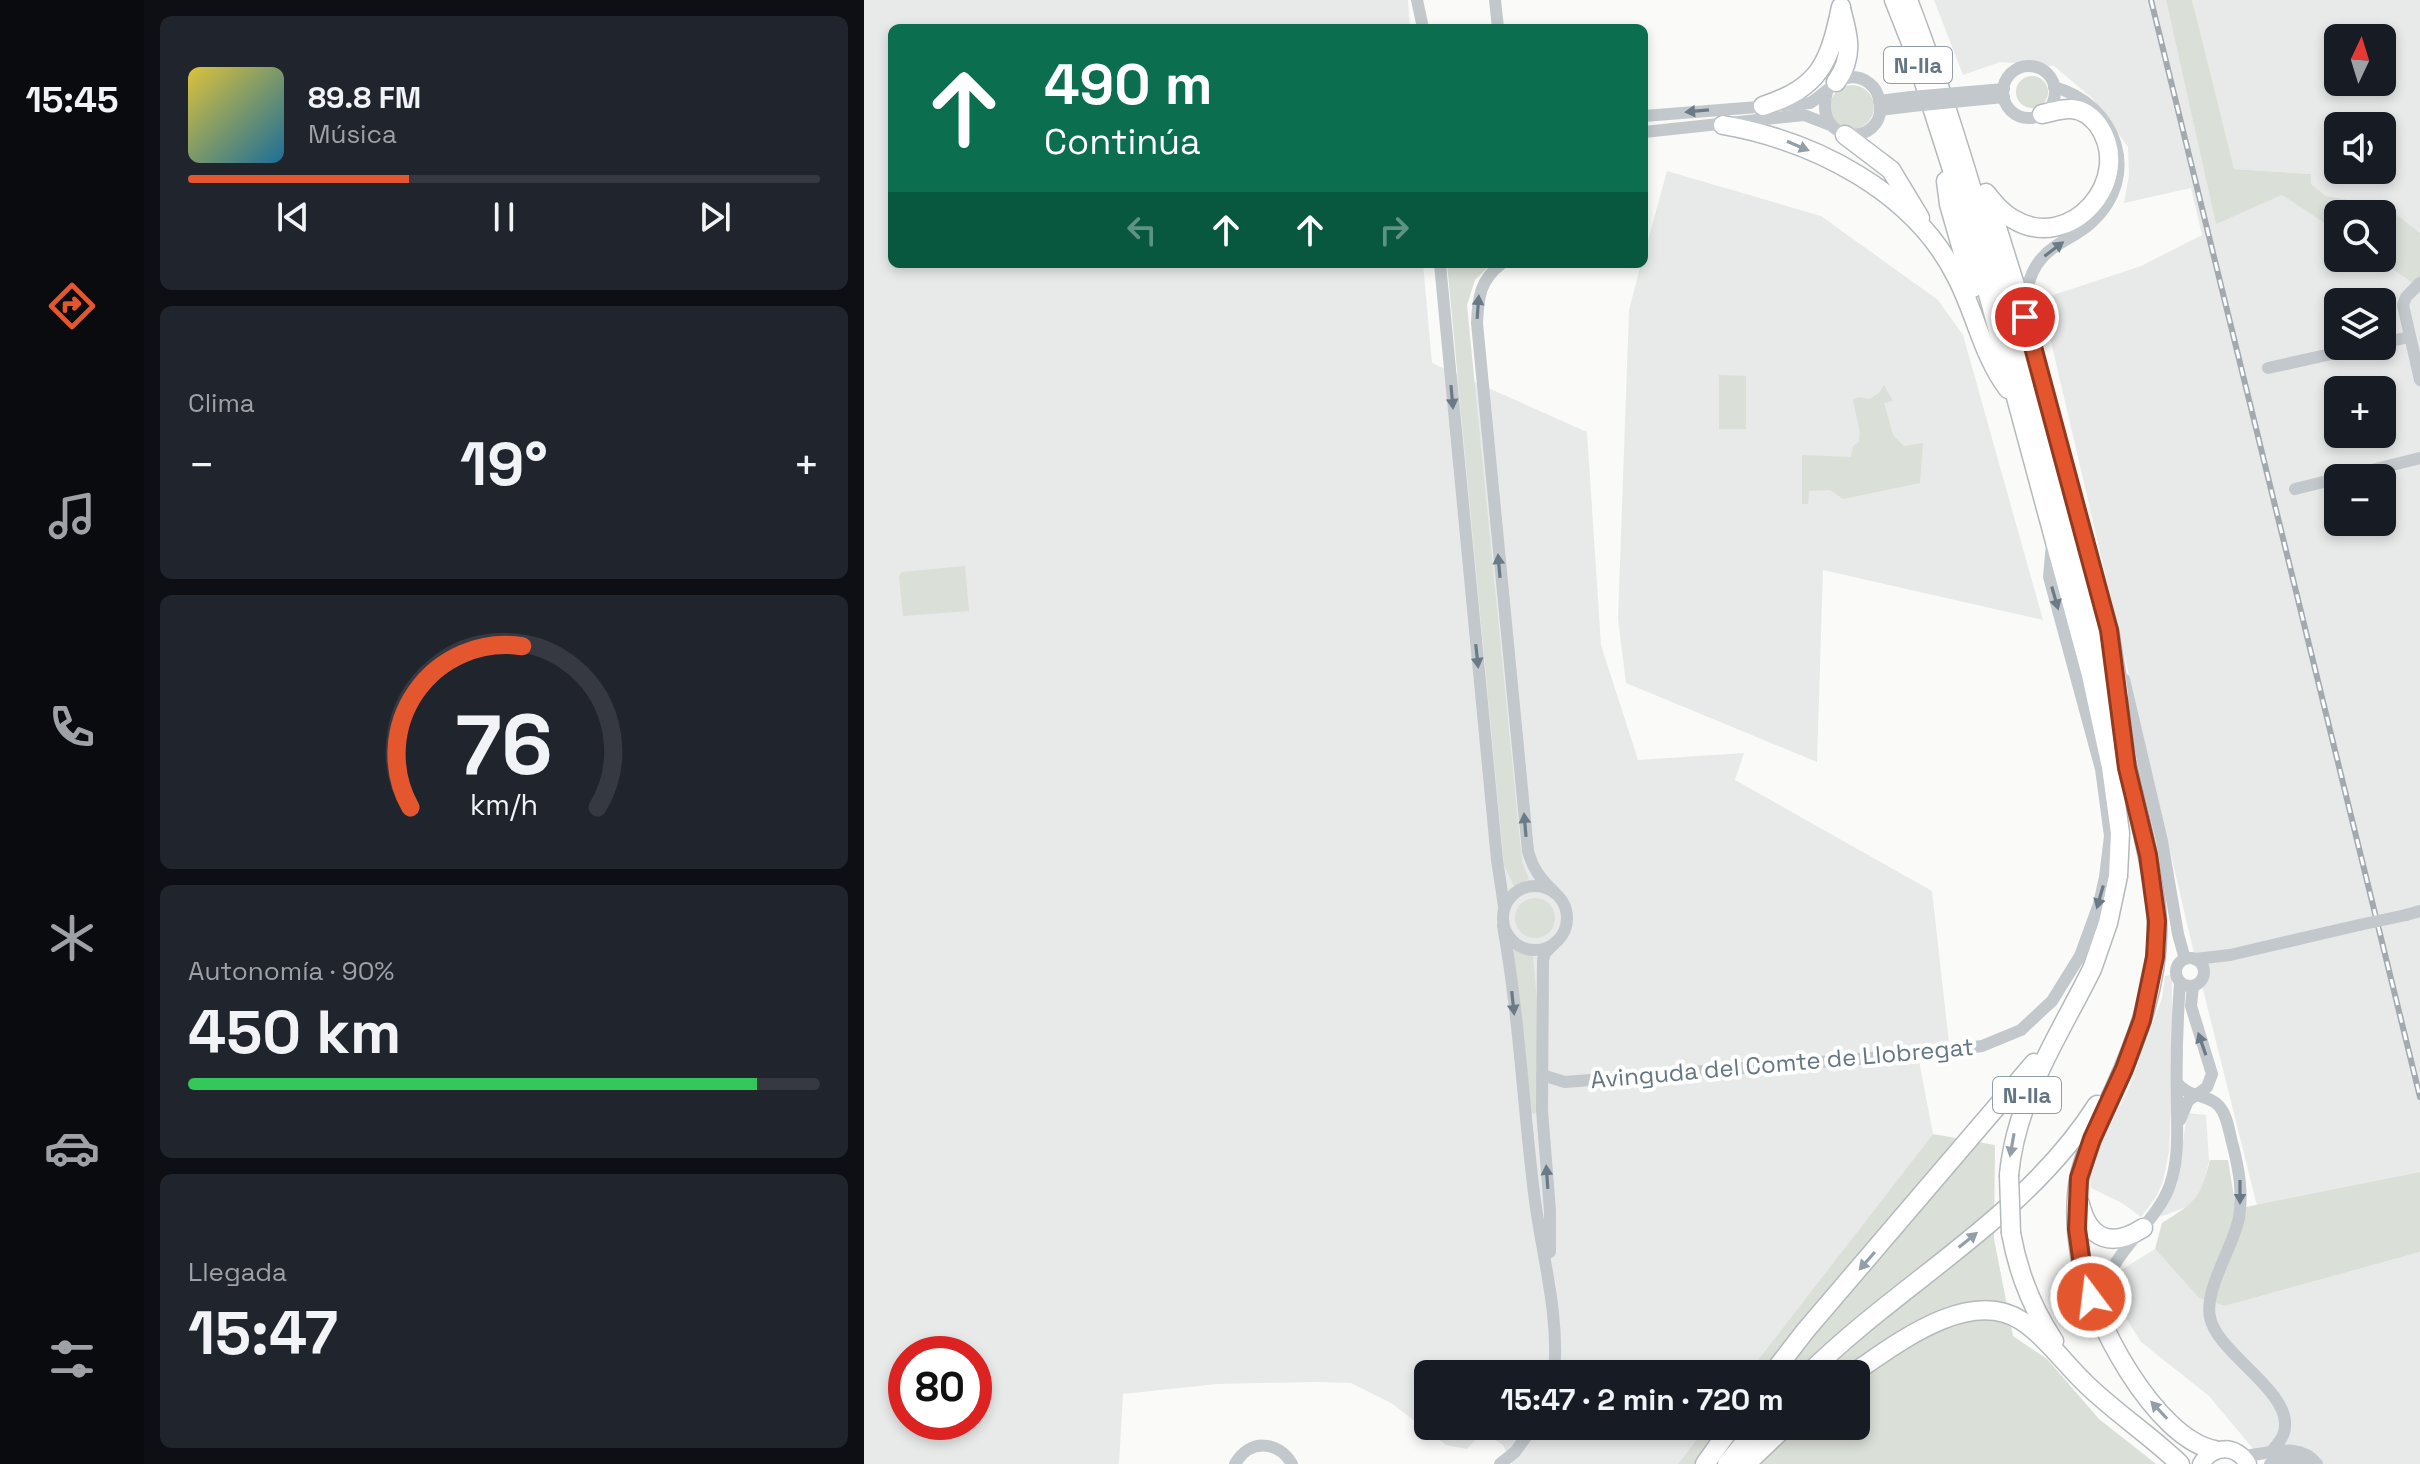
<!DOCTYPE html>
<html lang="es">
<meta charset="utf-8">
<style>
body{margin:0;font-family:"Space Grotesk",sans-serif;background:#20242c;color:#f1f3f6;height:100vh;display:flex;flex-direction:column;font-size:30px;white-space:nowrap}
*{box-sizing:border-box;margin:0}
p{font-size:26px;color:#9ea1a6}
.icon{flex:none;width:44px;height:44px;fill:none;stroke:currentColor;stroke-width:2;stroke-linecap:round;stroke-linejoin:round}
.map{position:relative;flex:1;overflow:hidden}
.panel{display:flex;flex-direction:column;gap:16px;padding:16px;background:#0d0f14;width:720px}
.panel>*{flex:none}
.guide{position:absolute;left:24px;top:24px;width:760px;height:244px;border-radius:12px;box-shadow:0 4px 12px #0003;background:#0b6e4f;color:#fff;overflow:hidden}
.needle{width:52px;rotate:4deg}
.buttons{position:absolute;left:1460px;top:24px;display:grid;gap:16px}
.buttons a{display:grid;place-items:center;width:72px;height:72px;border-radius:12px;background:#171b24;box-shadow:0 4px 12px #0003;font-size:40px}
.speed{position:absolute;left:24px;top:1336px;display:flex;gap:16px;font-size:40px;font-weight:700;text-align:center}
.speed>*{display:grid;place-content:center;width:104px;height:104px;border-radius:50%;background:#171b24;box-shadow:0 4px 12px #0003;line-height:1}
.speed .limit{border:12px solid #d22;background:#fff;color:#111}
.pin{position:absolute;display:grid;place-items:center;width:68px;height:68px;color:#fff;margin:-34px;border:4px solid #fff;border-radius:50%;box-shadow:0 2px 8px #0007}
.me{position:absolute;width:88px;margin:-44px;rotate:345deg;stroke-linejoin:round;filter:drop-shadow(0 0 6px #0008)}
.turn{display:flex;align-items:center;gap:28px;height:168px;padding:0 24px;font-size:36px}
.turn .icon{width:104px;height:104px;stroke-width:2.5}
.turn b{display:block;font-size:56px;line-height:68px}
.lanes{display:flex;align-items:center;height:76px;padding:0 24px;background:#0003;justify-content:center;gap:40px;direction:ltr}
.lanes .off{opacity:.35}
.big{font-size:60px;font-weight:800;line-height:1.1}
.panel .widget{flex:1;display:flex;flex-direction:column;justify-content:center;gap:12px;min-width:0;padding:0 28px;border-radius:12px;background:#20242c}
.panel .dial{align-items:center;gap:0}
.dial svg{height:208px;overflow:visible;fill:none;stroke:#363941;stroke-width:7;stroke-linecap:round;text-anchor:middle}
.dial text{fill:#f1f3f6;stroke:none}
.song{display:flex;align-items:center;gap:24px}
.cover{width:96px;height:96px;border-radius:12px;background:linear-gradient(135deg,hsl(50 70% 55%),hsl(200 70% 35%))}
.played{height:8px;border-radius:4px;background:linear-gradient(90deg,#e4572e 35%,#363941 35%)}
.keys{display:flex;justify-content:space-around;direction:ltr}
.heat{display:flex;justify-content:space-between;align-items:center;font-size:44px;direction:ltr}
.charge{height:12px;border-radius:6px;background:linear-gradient(90deg,#34c759 90%,#363941 0)}
.trip{position:absolute;left:550px;top:1360px;width:456px;height:80px;border-radius:12px;background:#171b24;box-shadow:0 4px 12px #0003;font-weight:800;line-height:80px;text-align:center}
main{display:flex;flex:1;min-height:0}
.dock{display:flex;flex-direction:column;width:144px;justify-content:space-around;align-items:center;background:#090b0e;color:#9ea1a6}
.dock .icon{width:56px;height:56px}
.dock .active{color:#e4572e}
.dock b{font-size:36px;color:#f1f3f6}
.map>svg:first-child{display:block}
</style>
<main>
<nav class="dock">
<b>15:45</b>
<svg class="icon active" aria-label="directions" viewBox="0 0 24 24"><path d="M12 3l9 9-9 9-9-9zM9 14v-3h6M13 9l2 2-2 2"/></svg>
<svg class="icon" aria-label="music" viewBox="0 0 24 24"><path d="M9 18V5l10-2v13"/><circle cx="6" cy="18" r="3"/><circle cx="16" cy="16" r="3"/></svg>
<svg class="icon" aria-label="phone" viewBox="0 0 24 24"><path d="M5 4h4l2 5-3 2q2 4 5 5l2-3 5 2v4C11 20 4 13 5 4z"/></svg>
<svg class="icon" aria-label="climate" viewBox="0 0 24 24"><path d="M12 3v18M4 7l16 10M4 17L20 7"/></svg>
<svg class="icon" aria-label="car" viewBox="0 0 24 24"><path d="M5 17H2v-5l4-1 3-4h7l3 4 3 1v5h-3M9 17h6M6 11h13"/><circle cx="7" cy="17" r="2"/><circle cx="17" cy="17" r="2"/></svg>
<svg class="icon" aria-label="filters" viewBox="0 0 24 24"><path d="M4 7h16M4 17h16"/><circle cx="9" cy="7" r="2"/><circle cx="15" cy="17" r="2"/></svg>
</nav>
<section class="panel">
<div class="widget">
<div class="song"><i class="cover"></i><div><b>89.8 FM</b><p>Música</p></div></div>
<div class="played"></div>
<div class="keys"><svg class="icon" aria-label="previous" viewBox="0 0 24 24"><path d="M18 5L8 12l10 7zM5 5v14"/></svg><svg class="icon" aria-label="pause" viewBox="0 0 24 24"><path d="M8 5v14M16 5v14"/></svg><svg class="icon" aria-label="next" viewBox="0 0 24 24"><path d="M6 5l10 7-10 7zM19 5v14"/></svg></div>
</div>
<div class="widget"><p>Clima</p>
<div class="heat"><a>−</a><b class="big">19°</b><a>+</a></div>
</div>
<div class="widget dial"><svg viewBox="0 0 100 80">
<path d="M14 69A42 42 0 1 1 86 69"/>
<path d="M14 69A42 42 0 0 1 57 7" stroke="#e4572e"/>
<text x="50" y="56" font-size="32" font-weight="700">76</text>
<text x="50" y="72" font-size="11">km/h</text>
</svg></div>
<div class="widget"><p>Autonomía · 90%</p><b class="big">450 km</b><div class="charge"></div></div>
<div class="widget"><p>Llegada</p><b class="big">15:47</b></div>
</section>
<div class="map">
<svg width="1556" height="1464" viewBox="0 0 1556 1464">
<rect width="100%" height="100%" fill="#fafaf8"/>
<g fill="#e8e9e9" fill-rule="evenodd">
<path d="M0,0H544L546,28H28V264H559L568,363L723,432L737,645L774,760L880,753L871,780L1068,891L1085,1043L1052,1045L1069,1134L883,1374H564V1426H843L814,1464H648L639,1445L619,1432L603,1449L582,1445L527,1403L487,1383L450,1382L353,1384L259,1394L255,1464H0ZM42,1354H110V1422H42Z"/>
<path d="M1070,0H1302L1352,223L1418,195L1474,232V258H1512L1556,288V1172L1393,1206L1329,949L1177,299L1277,266L1338,235L1327,188L1260,203L1265,175L1264,147L1229,99L1190,66L1136,62L1099,75ZM1474,302H1518V346H1474ZM1474,390H1518V434H1474ZM1474,478H1518V522H1474Z"/>
<path d="M1328,0H1556V233L1522,206L1462,196L1447,184V174L1370,169L1349,92ZM1474,38H1518V82H1474ZM1474,126H1518V170H1474Z"/>
<path d="M803,171L957,216L1074,300L1099,335L1179,620L959,570L953,762L762,683L754,619L765,310L777,264H780V255Z"/>
<path d="M1308,975V1087L1305,1152L1299,1181L1292,1197L1277,1217L1258,1203L1227,1188L1226,1172L1233,1152L1266,1086L1298,998L1301,976Z"/>
<path d="M1323,1113L1342,1115L1345,1161L1340,1183L1335,1195L1325,1206L1296,1217L1313,1185Z"/>
<path d="M1291,1249L1335,1298L1361,1306L1556,1252V1464H1435L1391,1451L1345,1396L1277,1342L1253,1304L1254,1272Z"/>
</g>
<g fill="#dadfd7">
<path d="M1302,0H1328L1370,169L1447,174V184L1462,196L1522,206L1556,233V288L1512,258H1518V214H1474V232L1418,195L1352,224Z"/>
<circle cx="1168" cy="92" r="16"/>
<circle cx="988" cy="107" r="22"/>
<path d="M583,264H627L611,280L603,305L658,862L665,879L650,886L640,865Z"/>
<path d="M855,375L882,376V429H855Z"/>
<path d="M1020,385L1029,401L1020,403L1029,435L1040,446L1059,443L1056,483L979,499L966,490L945,491L944,504H938V455L987,457L989,446L995,442L996,433L989,400L994,397L1006,399L1015,393Z"/>
<path d="M101,566L105,611L39,616L35,576L38,572Z"/>
<circle cx="671" cy="918" r="20"/>
<path d="M648,949L669,956L673,1003V1113L667,1114Z"/>
<path d="M1069,1134L1131,1145L1130,1239L1149,1336L1183,1359L1235,1419L1292,1464H814L843,1426H992V1374H883Z"/>
<path d="M1346,1160H1364L1372,1209L1556,1172V1252L1361,1306L1335,1298L1291,1249L1298,1223C1331,1202 1336,1200 1346,1160Z"/>
</g>
<g fill="none" stroke-linecap="round" stroke-linejoin="round">
<g stroke="#b5babe" stroke-width="19">
<path id="major" d="M1337,1464C1349,1445 1372,1444 1384,1464"/>
</g>
<g stroke="#b4b9bd" stroke-width="21">
<g id="highway">
<path d="M1030,0L1049,48L1103,216L1227,675L1247,767L1256,833L1254,876L1244,923L1228,969C1195,1036 1152,1098 1145,1175"/>
<path d="M1044,0C1084,104 1115,211 1145,319C1174,424 1203,529 1230,635C1246,698 1263,761 1277,824C1284,856 1292,891 1293,924C1295,981 1274,1037 1251,1088C1238,1117 1223,1145 1216,1175C1210,1203 1212,1232 1217,1260C1226,1316 1291,1439 1351,1450"/>
<path d="M972,82C990,57 985,37 977,9"/>
<path d="M899,106C956,87 965,64 977,7"/>
<path d="M859,125C950,141 1050,191 1093,278C1112,315 1119,356 1144,389"/>
<path d="M981,135L1027,170L1056,218"/>
<path d="M1082,181L1085,204L1109,288"/>
<path d="M1122,193C1130,203 1138,213 1149,219C1206,254 1272,179 1234,125C1228,117 1219,110 1208,109C1198,108 1188,112 1178,114"/>
<path d="M1125,202L1161,317"/>
<path d="M1245,630L1255,694"/>
<path d="M1216,1204C1225,1240 1248,1248 1279,1228"/>
<path d="M1147,1233C1154,1272 1168,1308 1190,1341"/>
<path d="M908,1374L942,1330L1170,1063"/>
<path d="M944,1374C1038,1281 1161,1218 1233,1105"/>
<path d="M988,1374C1031,1345 1105,1286 1158,1321C1182,1337 1202,1365 1223,1385C1252,1413 1287,1436 1316,1464"/>
<path d="M841,1464L868,1426"/>
<path d="M863,1464L894,1426"/>
<path d="M882,1464L922,1426"/>
</g>
</g>
<g stroke="#c3c8cc" stroke-width="12">
<path d="M553,0L559,28"/>
<path d="M631,0L634,28"/>
<circle cx="1165" cy="92" r="26"/>
<path d="M1190,87C1253,104 1278,176 1228,222C1213,237 1191,242 1178,258C1163,275 1161,297 1161,317L1246,635"/>
<path d="M1015,101L1047,97"/>
<path d="M1016,110L1048,106"/>
<path d="M780,116L946,103C964,93 981,65 1005,83C1012,88 1015,96 1016,104C1021,147 948,146 963,92"/>
<path d="M780,132L940,115L966,125"/>
<path d="M576,264L633,860L640,906"/>
<path d="M637,264C616,280 614,298 613,323L664,851C669,870 677,879 691,893"/>
<path d="M1556,283L1542,297L1539,305L1556,380"/>
<path d="M1518,343L1545,337"/>
<path d="M1404,368L1503,346"/>
<path d="M1431,489L1556,458"/>
<path d="M1260,679L1298,841L1314,934L1321,959"/>
<circle cx="671" cy="918" r="32"/>
<path d="M1542,915L1556,911"/>
<path d="M639,926C655,1014 659,1104 670,1193C677,1253 696,1313 690,1374"/>
<circle cx="1326" cy="972" r="14"/>
<path d="M1331,959L1366,955L1495,925"/>
<path d="M678,1075L701,1082L1058,1054L1118,1046L1157,1030L1188,1001L1216,956L1235,904L1241,877L1246,836L1237,769L1185,577L1188,543"/>
<path d="M1313,1083C1325,1098 1344,1094 1355,1106C1364,1116 1365,1133 1369,1146C1375,1170 1379,1193 1375,1218C1369,1247 1340,1290 1346,1317C1352,1352 1424,1389 1421,1426C1421,1437 1413,1444 1407,1452"/>
<path d="M1316,1120L1324,1101L1343,1087L1348,1074L1327,1006L1329,986"/>
<path d="M686,1252V1211L678,1110L679,960L681,953L693,941"/>
<path d="M1242,1318C1227,1261 1289,1233 1306,1185C1315,1159 1313,1132 1313,1106C1312,1065 1313,1023 1316,983"/>
<path d="M1378,1456C1404,1455 1434,1440 1453,1464"/>
<path d="M371,1464C385,1439 414,1440 428,1464"/>
<path d="M636,1464L651,1452L670,1426"/>
<path d="M1406,1464L1432,1460L1444,1464"/>
</g>
<use href="#major" stroke="#fff" stroke-width="16"/>
<use href="#highway" stroke="#fff" stroke-width="18"/>
<g stroke="#a2aab0" stroke-width="6">
<path id="rail" d="M1287,0L1556,1097"/>
</g>
<use href="#rail" stroke="#fff" stroke-width="3" stroke-dasharray="9" stroke-linecap="butt"/>
<g stroke="#b4b9bd" stroke-width="21" stroke-linecap="butt">
<path id="highway-bridge" d="M1145,1175L1147,1233"/>
</g>
<g stroke="#c3c8cc" stroke-width="12">
<path d="M1047,97L1140,89"/>
<path d="M1048,106L1140,97"/>
<path d="M1495,925L1542,915"/>
</g>
<use href="#highway-bridge" stroke="#fff" stroke-width="18"/>
</g>
<defs><path id="oneway-solid" d="M-6-.8H1V-3.2L6.5 0L1 3.2V.8H-6Z" transform="scale(2)"/></defs>
<g fill="#6a7a87">
<use href="#oneway-solid" transform="translate(833 111) rotate(175)"/>
<use href="#oneway-solid" transform="translate(1190 249) rotate(-37)"/>
<use href="#oneway-solid" transform="translate(614 307) rotate(-86)"/>
<use href="#oneway-solid" transform="translate(588 397) rotate(85)"/>
<use href="#oneway-solid" transform="translate(635 566) rotate(-95)"/>
<use href="#oneway-solid" transform="translate(1191 598) rotate(74)"/>
<use href="#oneway-solid" transform="translate(613 656) rotate(84)"/>
<use href="#oneway-solid" transform="translate(661 825) rotate(-95)"/>
<use href="#oneway-solid" transform="translate(1236 897) rotate(106)"/>
<use href="#oneway-solid" transform="translate(649 1003) rotate(84)"/>
<use href="#oneway-solid" transform="translate(1338 1044) rotate(-109)"/>
<use href="#oneway-solid" transform="translate(683 1177) rotate(-94)"/>
<use href="#oneway-solid" transform="translate(1376 1192) rotate(90)"/>
</g>
<g fill="#939fa8">
<use href="#oneway-solid" transform="translate(934 146) rotate(23)"/>
<use href="#oneway-solid" transform="translate(1148 1145) rotate(100)"/>
<use href="#oneway-solid" transform="translate(1104 1240) rotate(-39)"/>
<use href="#oneway-solid" transform="translate(1003 1261) rotate(131)"/>
<use href="#oneway-solid" transform="translate(1295 1410) rotate(-133)"/>
</g>
<g fill="none" stroke-linecap="round" stroke-linejoin="round">
<g stroke="#94391e" stroke-width="20">
<path id="route" d="M1161,317L1245,630L1263,768L1284,855L1293,921L1291,957L1278,1020L1260,1069L1228,1139L1215,1178L1213,1229L1219,1272L1227,1297"/>
</g>
<use href="#route" stroke="#e4572e" stroke-width="14"/>
</g>
<g text-anchor="middle" dominant-baseline="central" stroke-width="8" stroke-linejoin="round" paint-order="stroke">
<g fill="#fff" stroke="#939fa8" stroke-width="2">
<rect x="1020" y="47" width="68" height="36" rx="6"/>
<rect x="1129" y="1077" width="68" height="36" rx="6"/>
</g>
<g font-size="22" font-weight="bold" fill="#657683">
<text x="1054" y="65">N-IIa</text>
<text x="1163" y="1095">N-IIa</text>
</g>
<g font-size="24" fill="#657683" stroke="#fff">
<text transform="translate(918 1063) rotate(-5)">Avinguda del Comte de Llobregat</text>
</g>
</g>
</svg>
<div class="buttons">
<a><svg class="needle" viewBox="-14 -14 28 28"><path d="M0-13l5 13h-10z" fill="#e53935"/><path d="M0 13l5-13h-10z" fill="#9ea1a6"/></svg></a>
<a><svg class="icon" aria-label="sound" viewBox="0 0 24 24"><path d="M4 9h4l5-4v14l-5-4H4zM17 9q2 3 0 6"/></svg></a>
<a><svg class="icon" aria-label="search" viewBox="0 0 24 24"><circle cx="10" cy="10" r="6"/><path d="M15 15l6 6"/></svg></a>
<a><svg class="icon" aria-label="layers" viewBox="0 0 24 24"><path d="M12 4l9 5-9 5-9-5zM3 14l9 5 9-5"/></svg></a>
<a>+</a>
<a>−</a>
</div>
<div class="speed"><div class="limit">80</div></div>
<div class="pin" style="left:1161px;top:317px;background:#d93025"><svg class="icon" aria-label="arrive" viewBox="0 0 24 24"><path d="M6 21V4h12l-3 4 3 4H6"/></svg></div>
<svg class="me" style="left:1227px;top:1297px" viewBox="-20 -20 40 40"><circle r="17" fill="#e4572e" stroke="#fff" stroke-width="3"/><path d="M0-11L8 9 0 5-8 9z" fill="#fff"/></svg>
<div class="trip">15:47 · 2 min · 720 m</div>
<div class="guide">
<div class="turn"><svg class="icon" aria-label="ahead" viewBox="0 0 24 24"><path d="M12 20V5M6 11l6-6 6 6"/></svg><div><b>490 m</b>Continúa</div></div>
<div class="lanes"><svg class="icon off" aria-label="left" viewBox="0 0 24 24"><path d="M17 20v-9H6M10 6l-5 5 5 5"/></svg><svg class="icon" aria-label="ahead" viewBox="0 0 24 24"><path d="M12 20V5M6 11l6-6 6 6"/></svg><svg class="icon" aria-label="ahead" viewBox="0 0 24 24"><path d="M12 20V5M6 11l6-6 6 6"/></svg><svg class="icon off" aria-label="right" viewBox="0 0 24 24"><path d="M7 20v-9h11M14 6l5 5-5 5"/></svg></div>
</div>
</div>
</main>
